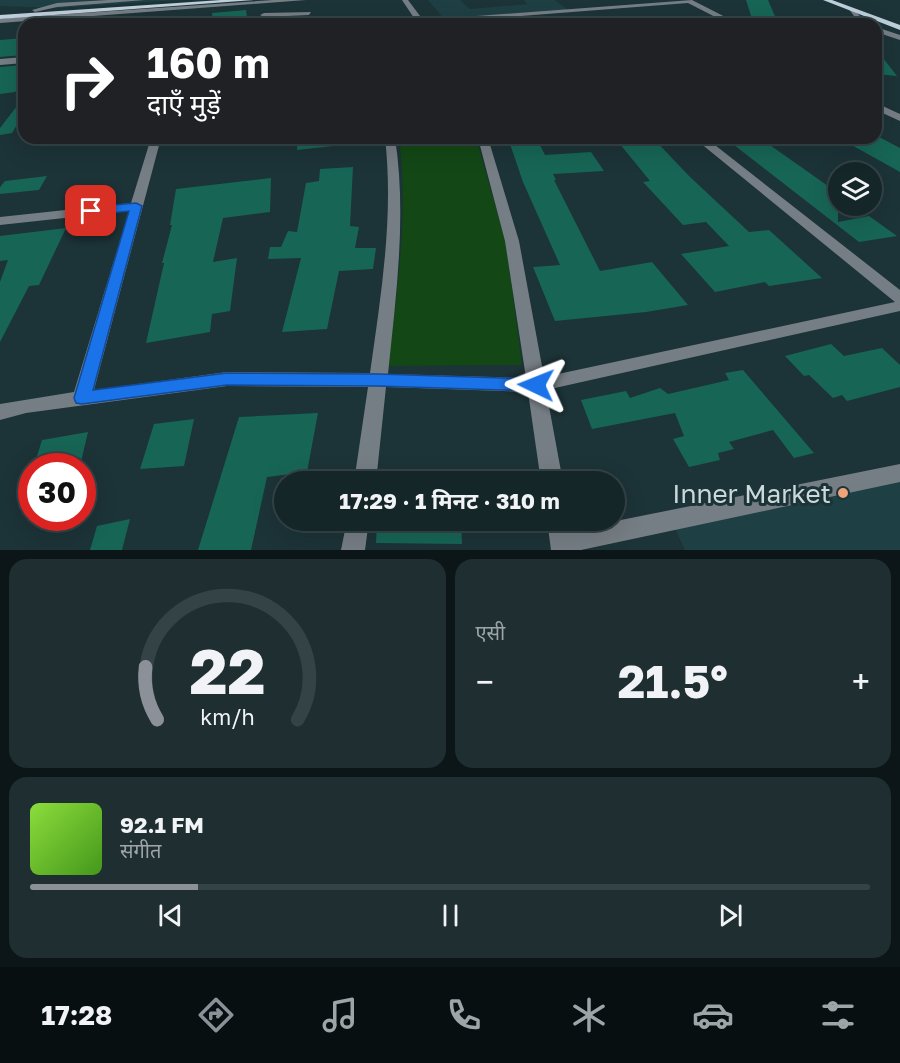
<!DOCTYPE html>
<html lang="hi">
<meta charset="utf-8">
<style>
body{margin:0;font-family:"Golos Text","Noto Sans Devanagari",sans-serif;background:#1e2e31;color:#f1f3f6;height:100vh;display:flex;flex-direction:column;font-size:22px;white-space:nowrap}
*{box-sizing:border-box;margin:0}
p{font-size:20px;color:#9da5a8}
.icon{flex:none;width:33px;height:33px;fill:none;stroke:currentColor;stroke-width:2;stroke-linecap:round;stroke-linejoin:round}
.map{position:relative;height:550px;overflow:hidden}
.panel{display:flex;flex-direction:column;gap:9px;padding:9px;background:#0c1517;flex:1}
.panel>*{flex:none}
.hud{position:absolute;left:18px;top:18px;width:864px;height:126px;border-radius:18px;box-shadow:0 6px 24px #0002,0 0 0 2px #344346;background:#202124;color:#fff;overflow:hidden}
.buttons{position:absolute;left:828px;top:162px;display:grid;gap:12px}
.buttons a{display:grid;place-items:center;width:54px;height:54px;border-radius:50%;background:#152629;box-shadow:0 6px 24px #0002,0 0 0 2px #344346;font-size:30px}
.speed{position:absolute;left:18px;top:453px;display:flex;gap:12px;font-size:30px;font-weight:700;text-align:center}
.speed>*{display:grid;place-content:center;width:78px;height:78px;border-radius:50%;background:#152629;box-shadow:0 6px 24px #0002,0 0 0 2px #344346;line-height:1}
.speed .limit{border:9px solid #d22;background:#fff;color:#111}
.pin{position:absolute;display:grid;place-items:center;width:51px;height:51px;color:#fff;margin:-26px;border-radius:12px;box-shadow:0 3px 9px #0006}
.me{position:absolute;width:66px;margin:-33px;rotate:272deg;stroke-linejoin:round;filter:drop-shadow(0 0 4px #0008)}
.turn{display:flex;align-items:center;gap:21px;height:126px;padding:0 30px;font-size:27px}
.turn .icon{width:78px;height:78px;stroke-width:2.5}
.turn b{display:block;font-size:42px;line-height:51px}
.big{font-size:45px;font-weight:700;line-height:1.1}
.panel .tile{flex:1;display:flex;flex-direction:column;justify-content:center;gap:9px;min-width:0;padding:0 21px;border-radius:18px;background:#1e2e31}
.panel .dial{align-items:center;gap:0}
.dial svg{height:156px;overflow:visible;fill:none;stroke:#344346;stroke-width:7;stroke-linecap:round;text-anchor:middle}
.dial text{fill:#f1f3f6;stroke:none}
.song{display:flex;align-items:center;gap:18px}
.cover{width:72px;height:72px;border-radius:9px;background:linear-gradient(135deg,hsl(90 70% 55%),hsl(100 70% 35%))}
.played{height:6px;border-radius:3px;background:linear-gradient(90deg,#8c9099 20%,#344346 20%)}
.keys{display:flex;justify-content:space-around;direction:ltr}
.heat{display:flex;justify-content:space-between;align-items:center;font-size:33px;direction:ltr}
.panel .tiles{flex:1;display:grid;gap:9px;grid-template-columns:1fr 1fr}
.tile:last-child{grid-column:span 2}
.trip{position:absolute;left:274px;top:471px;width:351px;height:60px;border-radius:30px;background:#152629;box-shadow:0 6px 24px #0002,0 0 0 2px #344346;font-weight:700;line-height:60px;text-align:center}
.menu{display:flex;height:96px;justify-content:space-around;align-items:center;background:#080f10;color:#9da5a8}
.menu .icon{width:42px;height:42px}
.menu .on{color:#8c9099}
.menu b{font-size:27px;color:#f1f3f6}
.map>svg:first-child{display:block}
</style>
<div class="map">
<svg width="900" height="550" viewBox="0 0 900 550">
<rect width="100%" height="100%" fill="#1c3337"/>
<g fill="#1e3f44">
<path d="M0,0H180L57,8L0,6Z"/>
<path d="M428,0H460L470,9L527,4L524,0H555L568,10L445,20Z"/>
<path d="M900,466V550H685L671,520Z"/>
</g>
<path fill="#134716" d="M399,138H476L506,243L522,365L388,366C397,291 409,213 399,138Z"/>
<g fill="#176555">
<path d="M746,0H768L777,21L752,19Z"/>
<path d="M246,10L248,24H213L212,13Z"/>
<path d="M24,38V55L0,57V40Z"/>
<path d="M876,49L897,76L876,74Z"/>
<path d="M24,65V83L15,92L0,94V67Z"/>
<path d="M24,97V113L12,133L0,135V128Z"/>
<path d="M298,138H333V146L297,150Z"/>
<path d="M615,138H653L689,176L749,232L769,230L822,278L769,286L765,282L715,292L681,254L729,246L706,222L683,225L643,182L650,181Z"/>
<path d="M725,138H760L838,193V222L869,216L897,236L859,242Z"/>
<path d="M839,138H881L900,148V172Z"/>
<path d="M539,143L545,155L591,152L604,171L553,174L556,180H554L600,271L652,262L688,305L646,312L555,321L533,267L560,265L523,182L510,144Z"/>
<path d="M353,167L350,226L359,227L355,248H376L373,269L339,271L327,329L282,332L301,258L268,259L270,247H281L288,231L297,232L306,183L319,181L320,169Z"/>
<path d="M47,176L39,190L0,194V187L5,181Z"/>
<path d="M271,178L270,212L223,218L213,262L237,258L230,311L212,314L210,332L146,343L164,263H162L172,225H170L176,189Z"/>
<path d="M66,228L39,285L29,286L0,342V282L8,260L0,261V236Z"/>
<path d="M831,344L844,356L882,348L900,365V387L847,401L842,395L833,398L809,375L804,376L785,356Z"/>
<path d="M743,370L814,453L794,458L773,430L729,442L734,449L718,453L720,460L689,467L673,439L684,436L675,413L592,429L581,400L626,391L630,398L660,388L668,394L729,380L725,373Z"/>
<path d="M318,413L307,472L267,477L251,550H198L239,417Z"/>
<path d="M194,419L184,466L140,469L154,424Z"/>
<path d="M88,432L80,466H34L42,440Z"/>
<path d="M130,519L122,550H90L97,526Z"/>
<path d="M377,520H461L462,544L376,543Z"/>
</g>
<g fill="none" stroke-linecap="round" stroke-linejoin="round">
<g fill="#767e85" fill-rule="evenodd">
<path d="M108,0H145L57,7L35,12L32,10L57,3Z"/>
<path d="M273,0H306L0,23V19L17,17L20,14L24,17Z"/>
<path d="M402,0H408L423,20L692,0L739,24H729L688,3L418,24Z"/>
<path d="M848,8H852L868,24H860Z"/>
<path d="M311,12L309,15L264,17L260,15L264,13Z"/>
<path d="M876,27L900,35V40L876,32Z"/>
<path d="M24,57V63L0,65V59Z"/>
<path d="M876,103L900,114V121L876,110Z"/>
<path d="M151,138H161L94,390L227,372L370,373C381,295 394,216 385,138H395C407,216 396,295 388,374L526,378L505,241L478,138H488L519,241L544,377L895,302L694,138H706L900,290V311L546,390L563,482H541L528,392L386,387L376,482H354L368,387L227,386L26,413L0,420V404L74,392L129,211L0,225V217L131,203Z"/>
<path d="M900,464V482L581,550H551L547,520H569L571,530Z"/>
<path d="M347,520H369L365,550H341Z"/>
</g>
<g fill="#becedb" fill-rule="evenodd">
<path d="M221,0H254L0,19V15Z"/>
<path d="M823,0H832L900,25V30Z"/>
</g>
</g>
<path fill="#1a73e8" stroke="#114b97" stroke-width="1.5" d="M136,203L142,206L93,390L227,373L378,374L536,379L542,381L544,385L542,390L536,391L378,386L227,385L82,404L76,403L74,398L129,211L91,215L85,211L91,207Z"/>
<circle fill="#f0a27a" stroke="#1c3337" stroke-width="2" cx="843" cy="493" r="6"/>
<g text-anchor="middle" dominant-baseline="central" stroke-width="6" stroke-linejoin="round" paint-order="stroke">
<g font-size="26" fill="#cbd9db" stroke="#1c3337" text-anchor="end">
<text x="831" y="493">Inner Market</text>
</g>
</g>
</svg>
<div class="buttons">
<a><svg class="icon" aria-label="layers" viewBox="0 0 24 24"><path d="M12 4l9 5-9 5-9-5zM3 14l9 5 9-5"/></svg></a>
</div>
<div class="speed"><div class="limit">30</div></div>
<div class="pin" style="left:91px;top:211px;background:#d93025"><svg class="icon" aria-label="arrive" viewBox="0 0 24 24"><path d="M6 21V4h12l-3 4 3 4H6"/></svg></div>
<svg class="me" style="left:536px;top:385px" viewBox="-20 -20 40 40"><path d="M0-17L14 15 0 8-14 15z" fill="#1a73e8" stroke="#fff" stroke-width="4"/></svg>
<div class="trip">17:29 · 1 मिनट · 310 m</div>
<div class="hud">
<div class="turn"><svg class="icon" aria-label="right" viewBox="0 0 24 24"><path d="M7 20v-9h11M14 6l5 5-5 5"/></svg><div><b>160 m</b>दाएँ मुड़ें</div></div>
</div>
</div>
<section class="panel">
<div class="tiles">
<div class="tile dial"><svg viewBox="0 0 100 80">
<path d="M14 69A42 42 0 1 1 86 69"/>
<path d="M14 69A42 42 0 0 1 8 42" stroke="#8c9099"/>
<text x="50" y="56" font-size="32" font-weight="700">22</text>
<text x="50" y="72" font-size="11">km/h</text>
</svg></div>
<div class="tile"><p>एसी</p>
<div class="heat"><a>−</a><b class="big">21.5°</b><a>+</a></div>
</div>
<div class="tile">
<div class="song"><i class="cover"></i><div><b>92.1 FM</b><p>संगीत</p></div></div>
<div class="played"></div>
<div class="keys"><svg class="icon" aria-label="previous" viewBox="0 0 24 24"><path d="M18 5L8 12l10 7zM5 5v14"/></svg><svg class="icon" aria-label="pause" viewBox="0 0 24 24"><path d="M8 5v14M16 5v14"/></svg><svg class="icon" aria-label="next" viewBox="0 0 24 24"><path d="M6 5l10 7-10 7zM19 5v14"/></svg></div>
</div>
</div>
</section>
<nav class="menu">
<b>17:28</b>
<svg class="icon on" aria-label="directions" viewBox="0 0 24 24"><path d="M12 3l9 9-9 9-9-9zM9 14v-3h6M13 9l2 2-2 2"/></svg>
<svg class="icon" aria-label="music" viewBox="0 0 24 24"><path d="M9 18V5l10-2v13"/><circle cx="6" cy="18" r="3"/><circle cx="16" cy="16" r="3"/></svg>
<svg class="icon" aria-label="phone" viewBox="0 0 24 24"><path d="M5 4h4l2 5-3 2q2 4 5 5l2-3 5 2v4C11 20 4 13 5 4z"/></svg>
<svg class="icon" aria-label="climate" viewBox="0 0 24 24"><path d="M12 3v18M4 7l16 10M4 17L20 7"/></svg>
<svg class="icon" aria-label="car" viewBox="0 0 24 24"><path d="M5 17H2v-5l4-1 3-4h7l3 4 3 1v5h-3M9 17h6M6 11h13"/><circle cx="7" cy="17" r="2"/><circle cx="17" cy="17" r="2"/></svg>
<svg class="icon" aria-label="filters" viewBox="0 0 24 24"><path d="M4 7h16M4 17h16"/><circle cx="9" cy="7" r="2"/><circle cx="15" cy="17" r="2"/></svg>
</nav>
